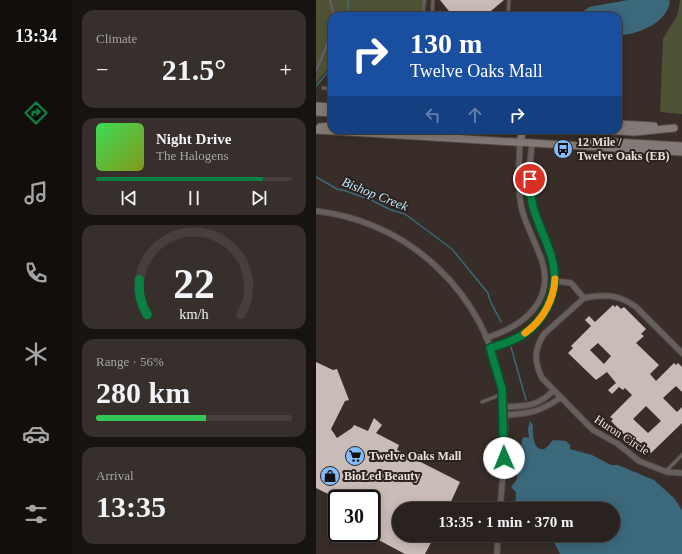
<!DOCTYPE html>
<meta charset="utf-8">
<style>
body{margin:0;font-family:Georgia,serif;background:#362f2b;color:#f1f3f6;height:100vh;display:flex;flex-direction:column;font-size:15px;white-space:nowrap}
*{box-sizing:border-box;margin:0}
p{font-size:13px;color:#a5a4a4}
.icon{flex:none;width:22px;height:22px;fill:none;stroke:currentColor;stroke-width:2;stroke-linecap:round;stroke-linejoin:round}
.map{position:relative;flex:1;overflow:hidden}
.details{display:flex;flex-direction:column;gap:10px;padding:10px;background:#171310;width:244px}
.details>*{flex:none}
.top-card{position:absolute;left:12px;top:12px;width:294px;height:122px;border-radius:12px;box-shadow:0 2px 10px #0003,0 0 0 1px #463f3c;background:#1a4fa0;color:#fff;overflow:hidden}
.speed{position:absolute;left:12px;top:490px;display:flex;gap:8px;font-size:20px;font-weight:700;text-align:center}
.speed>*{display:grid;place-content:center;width:52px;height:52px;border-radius:50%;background:#2a221e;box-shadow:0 2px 10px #0003,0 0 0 1px #463f3c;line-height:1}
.speed .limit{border:2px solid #111;border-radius:6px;background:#fff;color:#111}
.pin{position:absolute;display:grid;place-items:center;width:34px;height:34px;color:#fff;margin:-17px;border:2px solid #fff;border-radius:50%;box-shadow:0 1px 4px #0007}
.me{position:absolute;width:44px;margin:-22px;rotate:359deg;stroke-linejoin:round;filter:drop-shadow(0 0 3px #0008)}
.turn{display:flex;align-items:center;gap:14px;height:84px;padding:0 16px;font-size:18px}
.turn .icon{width:52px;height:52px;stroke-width:2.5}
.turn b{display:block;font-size:28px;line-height:34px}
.lanes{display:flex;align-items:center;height:38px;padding:0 16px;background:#0003;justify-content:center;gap:20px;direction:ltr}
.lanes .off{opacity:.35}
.big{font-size:30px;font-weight:700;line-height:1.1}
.details .card{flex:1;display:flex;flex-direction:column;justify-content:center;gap:6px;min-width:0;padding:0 14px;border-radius:12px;background:#362f2b}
.details .dial{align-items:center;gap:0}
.dial svg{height:104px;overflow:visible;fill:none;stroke:#463f3c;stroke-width:7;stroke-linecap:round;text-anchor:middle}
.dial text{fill:#f1f3f6;stroke:none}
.song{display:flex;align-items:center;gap:12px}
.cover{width:48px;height:48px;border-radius:6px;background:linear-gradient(135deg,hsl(130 70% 55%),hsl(70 70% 35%))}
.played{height:4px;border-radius:2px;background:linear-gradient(90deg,#0b8043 85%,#463f3c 85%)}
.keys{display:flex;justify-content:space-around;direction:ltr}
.heat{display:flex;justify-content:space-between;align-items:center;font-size:22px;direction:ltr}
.charge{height:6px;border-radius:3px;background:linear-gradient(90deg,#34c759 56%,#463f3c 0)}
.trip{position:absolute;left:76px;top:502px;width:228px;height:40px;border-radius:20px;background:#2a221e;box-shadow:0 2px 10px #0003,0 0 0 1px #463f3c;font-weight:700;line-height:40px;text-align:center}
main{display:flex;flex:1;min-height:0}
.menu{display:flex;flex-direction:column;width:72px;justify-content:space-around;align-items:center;background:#110e0c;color:#a5a4a4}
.menu .icon{width:28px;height:28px}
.menu .current{color:#0b8043}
.menu b{font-size:18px;color:#f1f3f6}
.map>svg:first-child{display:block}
</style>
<main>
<nav class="menu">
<b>13:34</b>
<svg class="icon current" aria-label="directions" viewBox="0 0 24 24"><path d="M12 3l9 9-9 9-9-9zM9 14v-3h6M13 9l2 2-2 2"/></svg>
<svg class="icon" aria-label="music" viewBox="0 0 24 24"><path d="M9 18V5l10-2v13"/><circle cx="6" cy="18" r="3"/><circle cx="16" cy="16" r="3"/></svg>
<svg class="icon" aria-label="phone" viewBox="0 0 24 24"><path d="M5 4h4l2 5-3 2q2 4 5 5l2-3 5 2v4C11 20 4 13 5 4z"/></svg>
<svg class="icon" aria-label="climate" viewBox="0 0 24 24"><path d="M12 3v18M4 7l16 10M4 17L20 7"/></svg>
<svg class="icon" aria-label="car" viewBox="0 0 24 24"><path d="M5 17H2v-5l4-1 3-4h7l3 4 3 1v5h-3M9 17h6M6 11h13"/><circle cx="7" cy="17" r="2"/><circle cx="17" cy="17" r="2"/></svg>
<svg class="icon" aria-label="filters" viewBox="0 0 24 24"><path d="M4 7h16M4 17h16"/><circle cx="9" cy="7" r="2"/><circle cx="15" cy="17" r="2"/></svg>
</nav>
<section class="details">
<div class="card"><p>Climate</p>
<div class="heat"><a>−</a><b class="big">21.5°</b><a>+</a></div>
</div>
<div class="card">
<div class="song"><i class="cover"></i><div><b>Night Drive</b><p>The Halogens</p></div></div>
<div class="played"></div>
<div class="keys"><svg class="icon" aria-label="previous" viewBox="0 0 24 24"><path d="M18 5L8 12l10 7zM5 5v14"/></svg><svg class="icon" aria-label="pause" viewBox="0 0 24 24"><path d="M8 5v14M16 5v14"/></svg><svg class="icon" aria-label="next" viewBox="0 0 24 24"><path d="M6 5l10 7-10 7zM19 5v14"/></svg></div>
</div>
<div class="card dial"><svg viewBox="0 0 100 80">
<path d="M14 69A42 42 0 1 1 86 69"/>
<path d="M14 69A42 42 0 0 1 8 42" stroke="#0b8043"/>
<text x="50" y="56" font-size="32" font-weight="700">22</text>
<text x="50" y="72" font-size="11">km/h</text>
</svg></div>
<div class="card"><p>Range · 56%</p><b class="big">280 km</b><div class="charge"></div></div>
<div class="card"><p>Arrival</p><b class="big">13:35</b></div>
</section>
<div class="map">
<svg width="366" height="554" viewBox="0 0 366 554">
<rect width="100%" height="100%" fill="#382d28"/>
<g fill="#4e5336">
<path d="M0,0H111L109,16H16V64L0,83Z"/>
<path d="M364,0H366V114L344,112L347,39L362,14Z"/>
</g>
<g fill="#3c687c">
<path d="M312,0H353L354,2C349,25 323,33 302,36V16H265V13L273,7Z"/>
<path d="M214,421L217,425C216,431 217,452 228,449C231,448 235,442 237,440L250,441L254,445V449L276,455L295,465H302L338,480L358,498L366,510V554H244L237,540L229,535H297V509H199L200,492L195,487L201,479L206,439L208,437L213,438L212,429Z"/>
</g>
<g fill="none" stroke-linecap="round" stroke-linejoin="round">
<g stroke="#3c687c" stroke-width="1.5">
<path d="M32,16V0"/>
<path d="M0,86L16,67"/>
<path d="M0,177L21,189L30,191L55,200L75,210L89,214L136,249L172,293C173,303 181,312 185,322"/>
<path d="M195,347L210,400"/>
</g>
</g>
<g fill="#c9bbb5" fill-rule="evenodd">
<path d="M124,0H188L169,16H137Z"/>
<path d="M297,305L299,307L301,305L305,309L308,307L330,329L325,334L328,336L320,343L343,365L334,374L340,381L358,363L360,365L362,363L366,367V392L360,386L347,398L361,412L366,407V423L335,453L333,451L331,453L325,447L323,450L295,421L297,419L294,417L316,395L309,388L307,390L303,387L296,394L292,390L300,383L291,372L280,380L252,353L257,348L255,346L275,326L269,320L273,316L279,322ZM282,343L295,356L288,364L274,350ZM330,406L345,421L332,433L317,419Z"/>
<path d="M0,362L17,370L21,369L33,400L29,401L15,429L21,438L36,428L38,425L52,431L58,418L66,425L60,433L83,445L81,450L144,482L133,506L140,509H83V535H119L109,554H89L55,536V499H22L0,488Z"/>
</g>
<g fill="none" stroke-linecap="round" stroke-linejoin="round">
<g stroke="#544a45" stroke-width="4.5">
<g id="lane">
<path d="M14,0L18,16"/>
<path d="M107,16L108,0"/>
<path d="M116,16L117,0"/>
<path d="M192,16L193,0"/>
<path d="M0,71L16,33"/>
<path d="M7,88L16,89"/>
<path d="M166,402L186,394"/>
<path d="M350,471L366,455"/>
</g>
</g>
<g stroke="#544a45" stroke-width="7">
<g id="street">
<path d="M0,211C96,223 168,293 186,388C193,425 187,472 184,509"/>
<path d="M239,281L255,283L268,298C289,294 302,294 320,307L366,353"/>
<path d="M268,298L228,334C218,349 218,362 226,378L277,430L302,444L323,461L351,472L366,473"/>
<path d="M170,338C205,327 239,303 226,261C220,243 211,228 206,210C201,188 203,165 204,142"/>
<path d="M174,348C184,345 196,341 205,336C232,319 245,286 235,256C230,238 220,222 216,204C211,184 214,163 216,143"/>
<path d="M187,407C209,406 221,407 237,391"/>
<path d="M188,415C212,414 224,412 244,398"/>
<path d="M181,554L182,535"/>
</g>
</g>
<g stroke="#544a45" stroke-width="9">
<g id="secondary">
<path d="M0,106L16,107"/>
<path d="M0,112L16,113"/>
<path d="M302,124L338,126"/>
<path d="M4,127L16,126"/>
<path d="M0,130L366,152"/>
<path d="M100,130L143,133L151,130"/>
<path d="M287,130L319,132L358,128"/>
<path d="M204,142L207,130"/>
<path d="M269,144L281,141L366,146"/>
</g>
</g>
<use href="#lane" stroke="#655f5e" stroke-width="2.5"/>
<use href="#street" stroke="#655f5e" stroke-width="5"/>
<use href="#secondary" stroke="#837a77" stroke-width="7"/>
</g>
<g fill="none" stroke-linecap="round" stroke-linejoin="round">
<g stroke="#07532c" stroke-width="10">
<path id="route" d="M188,458L186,389L174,348C184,345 196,341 205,336C232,319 245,286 235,255C226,227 213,211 214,179"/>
</g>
<use href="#route" stroke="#0b8043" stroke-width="7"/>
<path stroke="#f59e0b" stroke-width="7" d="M209,333C227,320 238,300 239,279"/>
</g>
<defs>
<g id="bus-disc" transform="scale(1)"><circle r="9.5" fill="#84bcfb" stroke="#2d231e"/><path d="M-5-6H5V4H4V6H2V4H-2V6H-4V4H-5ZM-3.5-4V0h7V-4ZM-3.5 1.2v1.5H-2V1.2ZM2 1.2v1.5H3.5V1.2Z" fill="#111"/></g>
<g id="supermarket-disc" transform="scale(1)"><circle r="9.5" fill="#84bcfb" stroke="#2d231e"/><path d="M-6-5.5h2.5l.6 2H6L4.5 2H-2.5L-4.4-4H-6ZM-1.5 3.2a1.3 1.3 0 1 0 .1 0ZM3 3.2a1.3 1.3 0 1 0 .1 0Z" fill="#111"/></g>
<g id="shop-disc" transform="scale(1)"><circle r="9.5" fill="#84bcfb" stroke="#2d231e"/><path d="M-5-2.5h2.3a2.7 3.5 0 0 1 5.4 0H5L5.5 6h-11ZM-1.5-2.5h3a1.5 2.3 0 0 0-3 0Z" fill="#111"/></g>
</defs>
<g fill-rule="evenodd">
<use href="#bus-disc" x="247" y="149"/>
<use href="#supermarket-disc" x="39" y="456"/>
<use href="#shop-disc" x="14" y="476"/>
</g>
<g text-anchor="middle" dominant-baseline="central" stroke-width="4" stroke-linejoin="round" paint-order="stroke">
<g font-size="12" font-weight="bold" fill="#e8e1de" stroke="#2d231e" text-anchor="start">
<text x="261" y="142">12 Mile /<tspan x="261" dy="14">Twelve Oaks (EB)</tspan></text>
<text x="53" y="456">Twelve Oaks Mall</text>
<text x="28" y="476">BioLed Beauty</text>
</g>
<g font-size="12" fill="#e8e1de" stroke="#2d231e">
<text transform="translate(306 435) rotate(33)">Huron Circle</text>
</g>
<g font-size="13" font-style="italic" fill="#bde8fd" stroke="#2d231e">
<text transform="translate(59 194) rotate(22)">Bishop Creek</text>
</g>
</g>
</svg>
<div class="speed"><div class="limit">30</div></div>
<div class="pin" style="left:214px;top:179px;background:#d93025"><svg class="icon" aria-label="arrive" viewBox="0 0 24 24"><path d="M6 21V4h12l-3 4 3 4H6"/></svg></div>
<svg class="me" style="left:188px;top:458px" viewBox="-20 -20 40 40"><circle r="19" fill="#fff"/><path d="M0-13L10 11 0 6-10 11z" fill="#0b8043"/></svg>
<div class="trip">13:35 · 1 min · 370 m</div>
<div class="top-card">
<div class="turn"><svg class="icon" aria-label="right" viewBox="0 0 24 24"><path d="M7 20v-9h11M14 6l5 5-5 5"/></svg><div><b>130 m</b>Twelve Oaks Mall</div></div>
<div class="lanes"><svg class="icon off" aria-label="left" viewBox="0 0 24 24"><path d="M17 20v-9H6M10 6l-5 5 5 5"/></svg><svg class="icon off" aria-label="ahead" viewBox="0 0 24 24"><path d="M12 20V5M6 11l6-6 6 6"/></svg><svg class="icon" aria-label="right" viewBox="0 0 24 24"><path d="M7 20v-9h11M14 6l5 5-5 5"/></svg></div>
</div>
</div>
</main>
